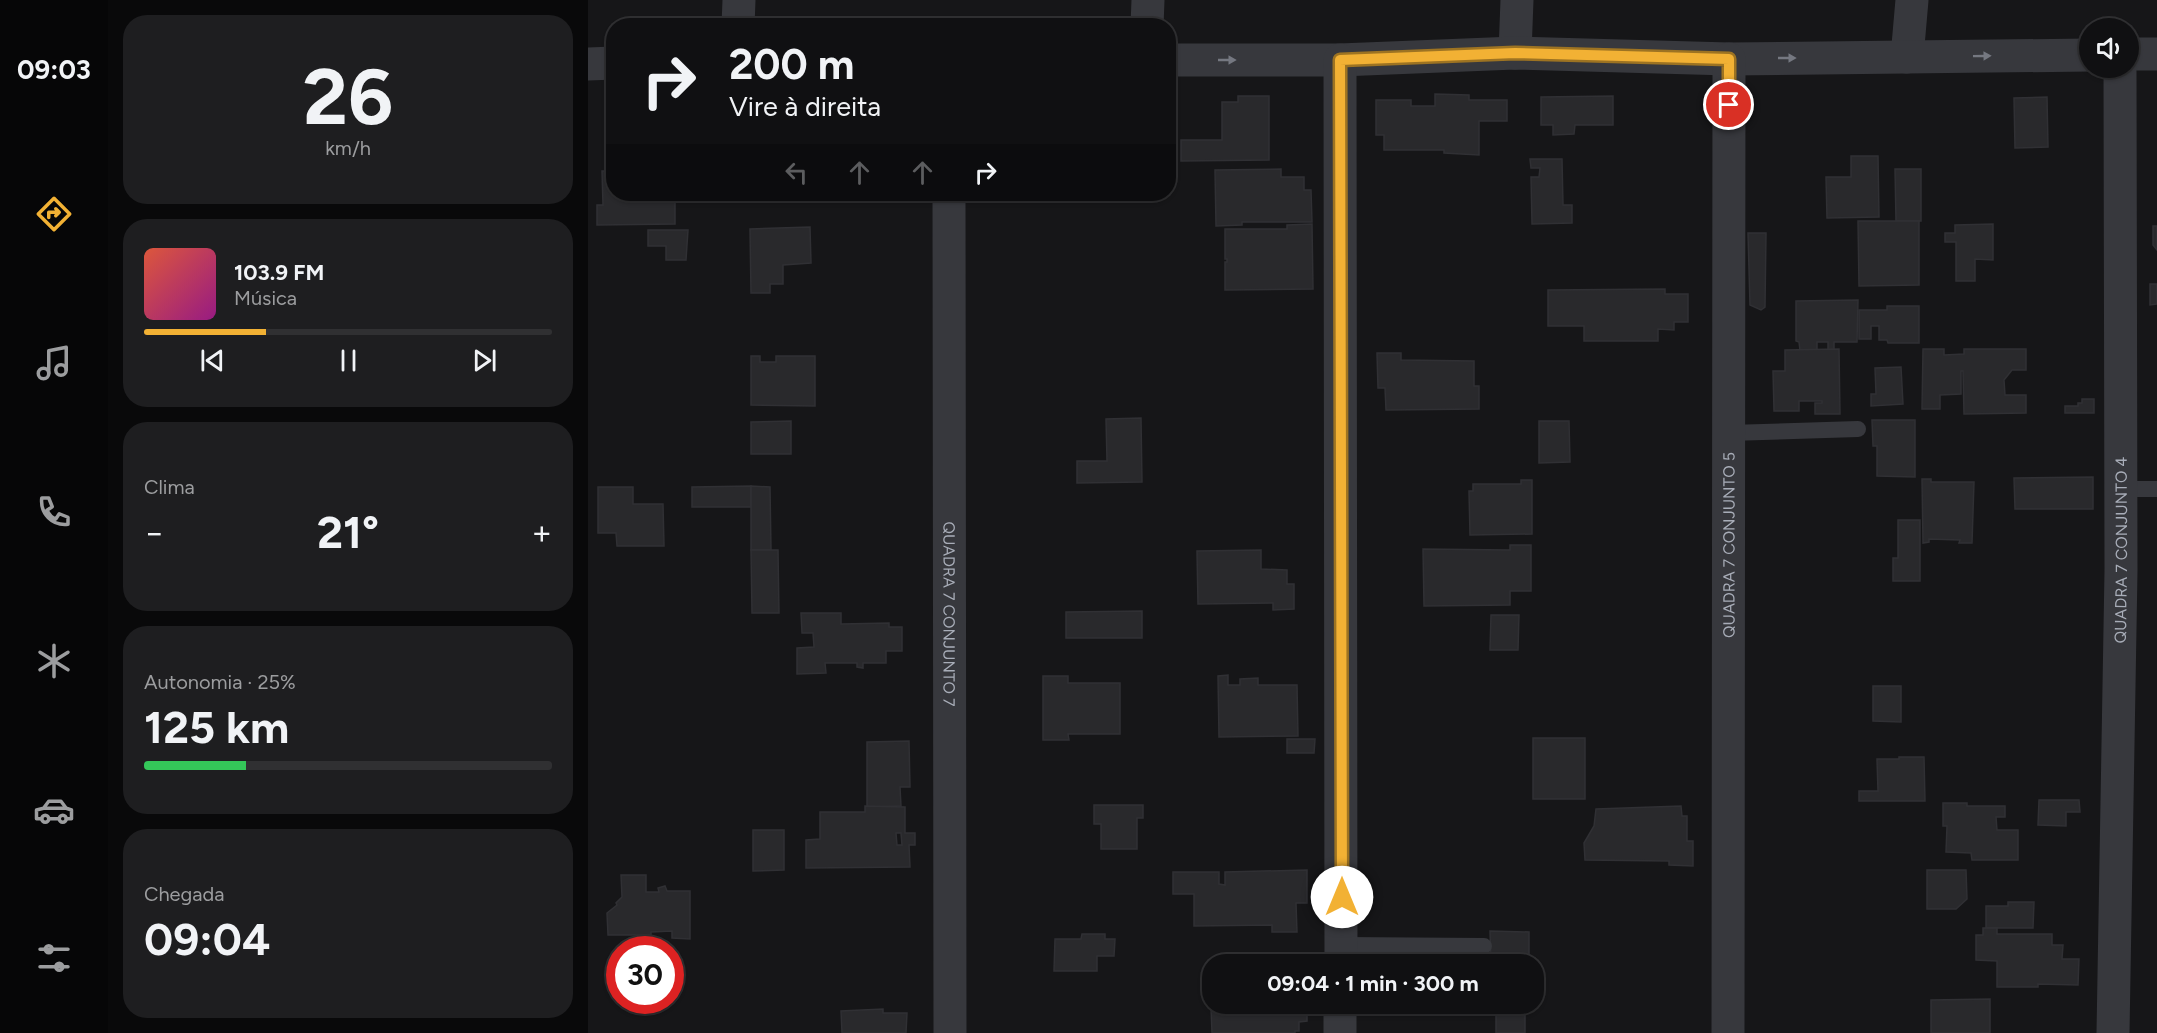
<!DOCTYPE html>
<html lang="pt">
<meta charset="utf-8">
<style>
body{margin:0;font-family:Figtree,sans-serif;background:#1e1e20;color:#f1f3f6;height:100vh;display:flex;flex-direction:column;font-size:22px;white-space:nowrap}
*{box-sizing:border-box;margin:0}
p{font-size:20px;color:#9c9d9f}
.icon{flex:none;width:33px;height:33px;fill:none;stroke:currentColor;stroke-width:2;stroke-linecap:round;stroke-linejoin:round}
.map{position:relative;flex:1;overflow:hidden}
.sheet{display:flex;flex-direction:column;gap:15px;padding:15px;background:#09090a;width:480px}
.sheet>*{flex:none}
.hud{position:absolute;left:18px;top:18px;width:570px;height:183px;border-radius:24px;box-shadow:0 2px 4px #0004,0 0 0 2px #303032;background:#101012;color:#f1f3f6;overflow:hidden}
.fabs{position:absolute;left:1491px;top:18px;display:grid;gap:12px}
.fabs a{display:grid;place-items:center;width:60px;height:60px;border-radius:50%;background:#101012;box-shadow:0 2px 4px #0004,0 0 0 2px #303032;font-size:30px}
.speed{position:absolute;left:18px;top:936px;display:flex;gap:12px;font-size:30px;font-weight:700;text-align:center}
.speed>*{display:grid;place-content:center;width:78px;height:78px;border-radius:50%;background:#101012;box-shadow:0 2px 4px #0004,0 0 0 2px #303032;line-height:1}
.speed .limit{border:9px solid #d22;background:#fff;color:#111}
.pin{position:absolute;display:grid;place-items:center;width:51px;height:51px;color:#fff;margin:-26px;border:3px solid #fff;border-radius:50%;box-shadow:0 2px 6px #0007}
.me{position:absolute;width:66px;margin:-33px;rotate:0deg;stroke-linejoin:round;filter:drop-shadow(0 0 4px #0008)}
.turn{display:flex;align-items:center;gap:21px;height:126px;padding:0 24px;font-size:27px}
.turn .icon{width:78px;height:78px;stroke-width:2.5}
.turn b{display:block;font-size:42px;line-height:51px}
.lanes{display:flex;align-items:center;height:57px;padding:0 24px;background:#0003;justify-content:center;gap:30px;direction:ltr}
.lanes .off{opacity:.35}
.big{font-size:45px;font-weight:700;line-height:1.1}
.sheet .tile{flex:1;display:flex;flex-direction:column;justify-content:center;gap:9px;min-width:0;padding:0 21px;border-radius:24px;background:#1e1e20}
.sheet .dial{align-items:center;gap:0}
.dial b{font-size:78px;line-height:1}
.song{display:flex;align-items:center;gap:18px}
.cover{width:72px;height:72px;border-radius:9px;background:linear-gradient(135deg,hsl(10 70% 55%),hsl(310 70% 35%))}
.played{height:6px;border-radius:3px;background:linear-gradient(90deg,#f2b134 30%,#303032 30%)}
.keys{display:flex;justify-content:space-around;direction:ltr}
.heat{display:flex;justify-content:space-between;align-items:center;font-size:33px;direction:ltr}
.charge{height:9px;border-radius:4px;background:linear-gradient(90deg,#34c759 25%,#303032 0)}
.trip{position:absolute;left:614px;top:954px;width:342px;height:60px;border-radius:24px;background:#101012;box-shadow:0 2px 4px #0004,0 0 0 2px #303032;font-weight:700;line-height:60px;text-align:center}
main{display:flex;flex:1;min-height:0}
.menu{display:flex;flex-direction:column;width:108px;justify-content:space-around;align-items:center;background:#060607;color:#9c9d9f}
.menu .icon{width:42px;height:42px}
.menu .selected{color:#f2b134}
.menu b{font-size:27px;color:#f1f3f6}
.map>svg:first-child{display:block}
</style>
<main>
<nav class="menu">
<b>09:03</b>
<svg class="icon selected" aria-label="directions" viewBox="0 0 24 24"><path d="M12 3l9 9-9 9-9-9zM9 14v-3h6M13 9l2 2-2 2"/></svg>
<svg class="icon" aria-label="music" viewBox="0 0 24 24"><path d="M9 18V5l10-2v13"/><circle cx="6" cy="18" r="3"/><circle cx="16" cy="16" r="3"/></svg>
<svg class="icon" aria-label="phone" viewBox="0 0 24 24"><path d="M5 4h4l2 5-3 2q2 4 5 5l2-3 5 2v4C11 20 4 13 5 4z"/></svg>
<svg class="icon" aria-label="climate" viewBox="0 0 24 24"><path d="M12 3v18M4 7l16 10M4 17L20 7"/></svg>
<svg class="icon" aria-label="car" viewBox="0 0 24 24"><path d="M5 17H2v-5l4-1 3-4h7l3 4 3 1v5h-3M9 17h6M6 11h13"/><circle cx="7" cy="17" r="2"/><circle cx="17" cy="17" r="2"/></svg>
<svg class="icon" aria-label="filters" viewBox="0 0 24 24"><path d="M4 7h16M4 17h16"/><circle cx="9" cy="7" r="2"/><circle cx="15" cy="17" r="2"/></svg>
</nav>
<section class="sheet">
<div class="tile dial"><b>26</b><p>km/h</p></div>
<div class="tile">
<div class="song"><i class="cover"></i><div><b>103.9 FM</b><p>Música</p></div></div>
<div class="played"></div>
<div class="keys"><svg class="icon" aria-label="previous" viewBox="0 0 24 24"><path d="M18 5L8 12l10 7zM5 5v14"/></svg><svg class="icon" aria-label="pause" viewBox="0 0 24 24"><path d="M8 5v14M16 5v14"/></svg><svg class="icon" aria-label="next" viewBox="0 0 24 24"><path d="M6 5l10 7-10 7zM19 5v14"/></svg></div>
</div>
<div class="tile"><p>Clima</p>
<div class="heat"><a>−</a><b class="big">21°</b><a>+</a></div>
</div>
<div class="tile"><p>Autonomia · 25%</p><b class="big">125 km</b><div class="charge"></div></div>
<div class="tile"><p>Chegada</p><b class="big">09:04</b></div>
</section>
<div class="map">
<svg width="1569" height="1033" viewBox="0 0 1569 1033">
<rect width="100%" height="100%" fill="#161618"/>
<g fill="#29292c" stroke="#303034" stroke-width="1.5" fill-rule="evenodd">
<path d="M847,94L881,95V100H919V121H891V155L856,153V150H796V135H788V100H823V106H847Z"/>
<path d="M650,96H681V160L593,161V140H634V102H650Z"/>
<path d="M1025,96V125H987L986,134L965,135V125H953V97Z"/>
<path d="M1459,97L1460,147L1427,148L1426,98Z"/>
<path d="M1263,156H1290L1291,217L1239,218L1238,177H1263Z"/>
<path d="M942,159H974L975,205H984V223L944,224L943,177H951L952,168H943Z"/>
<path d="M693,169V177H716V190H723L724,222H654V225L628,226L627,170Z"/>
<path d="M1307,169H1333V221H1308Z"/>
<path d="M14,171H26V194H87V224L9,225V205H15Z"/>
<path d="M1270,221H1331V285L1271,286Z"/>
<path d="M724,224L725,289L637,290V262H639V259H637V229H699V225Z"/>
<path d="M1405,224V260L1387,259V281H1368V242H1357V233H1367V225Z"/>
<path d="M1565,226H1569V250L1565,245Z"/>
<path d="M222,227L223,263L195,265V284H182V293H163L162,229Z"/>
<path d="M60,230H100L98,260H78V246H60Z"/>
<path d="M1160,233H1178L1177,307L1173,310L1162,305Z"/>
<path d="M1562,284H1569V304L1562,305Z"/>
<path d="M1077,289V294H1100V322H1086V330L1070,329V341H996V326H960V290Z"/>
<path d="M1270,300L1269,342H1246V350H1240V342H1229V350H1212L1211,342L1208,341V301Z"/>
<path d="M1299,306H1331V343H1300L1299,340H1291V326H1283V339H1271V310H1299Z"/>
<path d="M1251,349L1252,414H1227V403H1234V401H1211V411H1186L1185,371H1197V350Z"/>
<path d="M1335,349H1356V355L1376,354V349H1438V370H1424L1416,380L1417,395H1438V413L1376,414L1375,371H1373V394L1352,395V409H1334Z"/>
<path d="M789,353H813V360L886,361V386H891V409L798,410L797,388H790Z"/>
<path d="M163,356H172V362H188V356H227V406L163,405Z"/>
<path d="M1313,367L1315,404L1283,406V394H1288L1287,368Z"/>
<path d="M1494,399H1506V413H1477V406H1490V403H1494Z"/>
<path d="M553,418L554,482L489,483V461H519L518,419Z"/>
<path d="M1284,420H1327V477L1289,476V446H1285Z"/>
<path d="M203,421V454H163V422Z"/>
<path d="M951,421H981L982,462L951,463Z"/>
<path d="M1505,477V509H1427L1426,478Z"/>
<path d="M1334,479H1343V482H1386L1384,543H1371L1372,540L1341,539V542L1335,543Z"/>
<path d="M933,480H944V534L882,535L881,491H885V484H933Z"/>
<path d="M163,486V507H104V487Z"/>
<path d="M163,486L182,487L183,550H163Z"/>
<path d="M10,487H45V504H75L76,546H29L28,533H10Z"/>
<path d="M1310,520H1332V581H1305V558H1310Z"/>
<path d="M922,545H943V591H922V605L836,606L835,549L922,550Z"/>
<path d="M163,550H190L191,613H164Z"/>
<path d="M673,550V569L699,570V584H706V609L685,610V603L610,604L609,551Z"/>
<path d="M554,611V638H478V612Z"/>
<path d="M213,613H253V624L301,623V627H314V651H298V663H275V668L269,667V663H237L238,673L209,674V648L226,647L225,633H214Z"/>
<path d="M903,615H931L930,650H902Z"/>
<path d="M640,675V685H652V679L670,678V685H709L710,736L631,737L630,676Z"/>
<path d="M455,676H480V683H532V734H480L481,740H455Z"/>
<path d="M1285,686H1313V722L1285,721Z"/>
<rect x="945" y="738" width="52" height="61"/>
<path d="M699,739H727L726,753H699Z"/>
<path d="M321,741L322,787H312L313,806L279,807V742Z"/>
<path d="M1311,757H1336L1337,801H1271V791H1290L1289,759H1311Z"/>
<path d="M1451,800H1491L1492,812H1478V826L1450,825Z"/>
<path d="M1355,803H1379V806H1417V817H1408L1409,830H1430V860H1384L1383,853L1358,852L1359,826H1355Z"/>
<path d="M506,805H555V818H549V849H513V824H506Z"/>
<path d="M277,806L317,807V833H327V845H321L322,867L218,868V840L232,839V812H277ZM308,833H313L314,845H309Z"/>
<path d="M1093,806L1094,816H1099V841H1105V866L1081,865V861L997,860L996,843L1006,826L1008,809Z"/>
<path d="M165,830H196V870L165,871Z"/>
<path d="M719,870V903H708L709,932H684V925L606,926V894H585V872H631V884L637,885V872Z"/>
<path d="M1339,870H1378L1379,899L1368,909H1339Z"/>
<path d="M33,875H58V892H71L70,888L77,886L79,891H102V939L84,938V931L63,932V935H20L19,913L29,905L28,903L34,897Z"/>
<path d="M1420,902H1446L1445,928H1398V906H1420Z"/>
<path d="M1395,928H1409V934H1464V945H1475L1474,959H1491L1490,985L1450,984V987H1409V961L1388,960V935H1395Z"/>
<path d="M902,931L941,932V958H947L948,996L945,995V964H903Z"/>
<path d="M494,934H517V939H527L526,956H509V971H466L467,939H493Z"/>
<path d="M1402,999V1033H1343V1000Z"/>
<path d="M679,1004H719V1021L711,1022V1031H707V1033H624L623,1007H665V1010H679Z"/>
<rect x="908" y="1004" width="29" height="29"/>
<path d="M295,1009V1013H319L318,1033H254L253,1011Z"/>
</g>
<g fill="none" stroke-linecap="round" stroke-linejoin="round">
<g stroke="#37383d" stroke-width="16">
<path d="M1141,433L1270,429"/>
<path d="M1533,489H1569"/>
<path d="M754,945L896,946"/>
</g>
<g stroke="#37383d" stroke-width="33">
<path d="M150,26L151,0"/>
<path d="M559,26L560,0"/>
<path d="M927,53L929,0"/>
<path d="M1540,54H1569"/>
<path d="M1319,57L1324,0"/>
<path d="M580,60H752L927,53L1141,59L1502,55"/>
<path d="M752,60L753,964"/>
<path d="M0,64L26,63"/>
<path id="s1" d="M361,194L362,1033"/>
<path d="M752,1033V1004"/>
<path id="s2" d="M1140,1033L1141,59"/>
<path id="s3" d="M1525,1033L1533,571L1532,68"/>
</g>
</g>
<defs><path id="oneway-solid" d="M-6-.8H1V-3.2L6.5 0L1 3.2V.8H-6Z" transform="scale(1.5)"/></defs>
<g fill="#757881">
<use href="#oneway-solid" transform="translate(1394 56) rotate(-1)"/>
<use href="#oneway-solid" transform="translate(1199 58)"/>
<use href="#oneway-solid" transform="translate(639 60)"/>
</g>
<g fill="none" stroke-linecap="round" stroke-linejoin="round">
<g stroke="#9d7322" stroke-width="15">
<path id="route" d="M754,897L752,60L927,53L1141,59V105"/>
</g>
<use href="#route" stroke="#f2b134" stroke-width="10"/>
</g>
<g text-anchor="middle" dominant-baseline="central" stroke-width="6" stroke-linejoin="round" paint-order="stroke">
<g font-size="16" fill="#a8adb8" stroke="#111113">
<text stroke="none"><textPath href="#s2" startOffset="488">QUADRA 7 CONJUNTO 5</textPath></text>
<text stroke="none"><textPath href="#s3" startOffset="483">QUADRA 7 CONJUNTO 4</textPath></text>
<text stroke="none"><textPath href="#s1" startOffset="420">QUADRA 7 CONJUNTO 7</textPath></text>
</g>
</g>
</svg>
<div class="fabs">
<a><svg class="icon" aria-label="sound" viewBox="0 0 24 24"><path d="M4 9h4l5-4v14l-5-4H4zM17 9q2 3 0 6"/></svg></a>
</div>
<div class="speed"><div class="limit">30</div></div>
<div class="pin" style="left:1141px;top:105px;background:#d93025"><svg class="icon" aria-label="arrive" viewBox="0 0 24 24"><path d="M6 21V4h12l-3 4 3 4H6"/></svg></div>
<svg class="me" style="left:754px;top:897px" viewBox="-20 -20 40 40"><circle r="19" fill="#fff"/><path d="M0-13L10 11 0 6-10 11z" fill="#f2b134"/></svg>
<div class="trip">09:04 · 1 min · 300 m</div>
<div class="hud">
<div class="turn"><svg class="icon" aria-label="right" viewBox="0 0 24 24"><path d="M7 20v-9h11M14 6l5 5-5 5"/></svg><div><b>200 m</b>Vire à direita</div></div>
<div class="lanes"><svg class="icon off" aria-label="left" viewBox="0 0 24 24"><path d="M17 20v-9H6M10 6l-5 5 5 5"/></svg><svg class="icon off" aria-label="ahead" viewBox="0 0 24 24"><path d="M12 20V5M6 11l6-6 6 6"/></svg><svg class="icon off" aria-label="ahead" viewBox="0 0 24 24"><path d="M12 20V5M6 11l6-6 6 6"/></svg><svg class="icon" aria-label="right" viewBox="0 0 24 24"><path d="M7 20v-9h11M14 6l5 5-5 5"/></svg></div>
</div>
</div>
</main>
